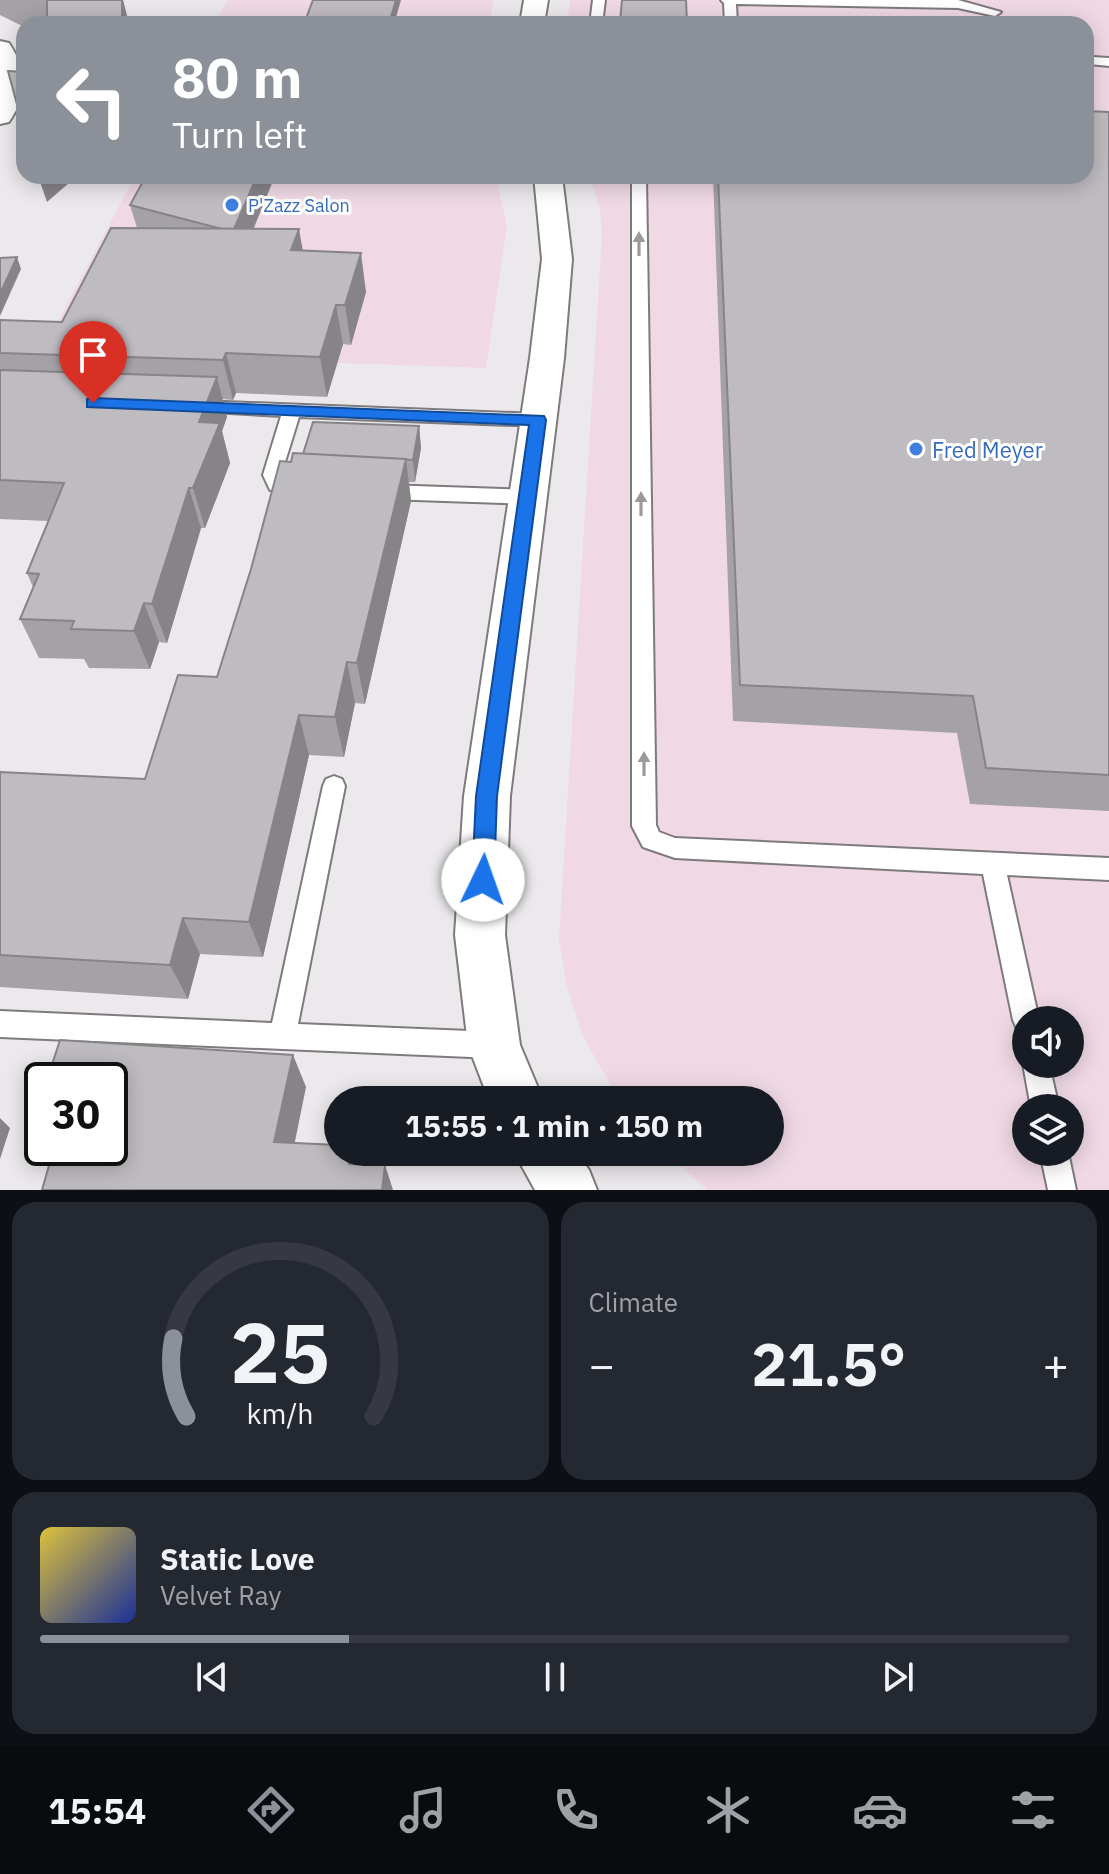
<!DOCTYPE html>
<meta charset="utf-8">
<style>
body{margin:0;font-family:"IBM Plex Sans",sans-serif;background:#242831;color:#f1f3f6;height:100vh;display:flex;flex-direction:column;font-size:30px;white-space:nowrap}
*{box-sizing:border-box;margin:0}
p{font-size:26px;color:#9ea1a6}
.icon{flex:none;width:44px;height:44px;fill:none;stroke:currentColor;stroke-width:2;stroke-linecap:round;stroke-linejoin:round}
.map{position:relative;height:1190px;overflow:hidden}
.sheet{display:flex;flex-direction:column;gap:12px;padding:12px;background:#0d0f14;flex:1}
.sheet>*{flex:none}
.hud{position:absolute;left:16px;top:16px;width:1078px;height:168px;border-radius:24px;box-shadow:0 4px 20px #0003;background:#8c9099;color:#fff;overflow:hidden}
.buttons{position:absolute;left:1012px;top:1006px;display:grid;gap:16px}
.buttons a{display:grid;place-items:center;width:72px;height:72px;border-radius:50%;background:#171b24;box-shadow:0 4px 20px #0003;font-size:40px}
.speed{position:absolute;left:24px;top:1062px;display:flex;gap:16px;font-size:40px;font-weight:700;text-align:center}
.speed>*{display:grid;place-content:center;width:104px;height:104px;border-radius:50%;background:#171b24;box-shadow:0 4px 20px #0003;line-height:1}
.speed .limit{border:4px solid #111;border-radius:12px;background:#fff;color:#111}
.pin{position:absolute;display:grid;place-items:center;width:68px;height:68px;color:#fff;margin:-82px -34px;border-radius:50% 50% 50% 0;rotate:-45deg;box-shadow:0 0 8px #0007}
.pin .icon{rotate:45deg}
.me{position:absolute;width:88px;margin:-44px;rotate:3deg;stroke-linejoin:round;filter:drop-shadow(0 0 6px #0008)}
.turn{display:flex;align-items:center;gap:28px;height:168px;padding:0 24px;font-size:36px}
.turn .icon{width:104px;height:104px;stroke-width:2.5}
.turn b{display:block;font-size:56px;line-height:68px}
.big{font-size:60px;font-weight:700;line-height:1.1}
.sheet .card{flex:1;display:flex;flex-direction:column;justify-content:center;gap:12px;min-width:0;padding:0 28px;border-radius:24px;background:#242831}
.sheet .dial{align-items:center;gap:0}
.dial svg{height:208px;overflow:visible;fill:none;stroke:#363941;stroke-width:7;stroke-linecap:round;text-anchor:middle}
.dial text{fill:#f1f3f6;stroke:none}
.song{display:flex;align-items:center;gap:24px}
.cover{width:96px;height:96px;border-radius:12px;background:linear-gradient(135deg,hsl(50 70% 55%),hsl(230 70% 35%))}
.played{height:8px;border-radius:4px;background:linear-gradient(90deg,#8c9099 30%,#363941 30%)}
.keys{display:flex;justify-content:space-around;direction:ltr}
.heat{display:flex;justify-content:space-between;align-items:center;font-size:44px;direction:ltr}
.sheet .tiles{flex:1;display:grid;gap:12px;grid-template-columns:1fr 1fr}
.card:last-child{grid-column:span 2}
.trip{position:absolute;left:324px;top:1086px;width:460px;height:80px;border-radius:40px;background:#171b24;box-shadow:0 4px 20px #0003;font-weight:700;line-height:80px;text-align:center}
.menu{display:flex;height:128px;justify-content:space-around;align-items:center;background:#090b0e;color:#9ea1a6}
.menu .icon{width:56px;height:56px}
.menu .active{color:#8c9099}
.menu b{font-size:36px;color:#f1f3f6}
.map>svg:first-child{display:block}
</style>
<div class="map">
<svg width="1109" height="1190" viewBox="0 0 1109 1190">
<rect width="100%" height="100%" fill="#ece9ed"/>
<g fill="#f0d9e5" fill-rule="evenodd">
<path d="M227,0H494L489,24H215Z"/>
<path d="M570,0H1109V1190H708L664,1152H770V1100H619L582,1035L567,987L559,939L602,234L600,210L590,176H1086V24H567ZM1026,1020H1070V1064H1026ZM1026,1108H1070V1152H1026Z"/>
<path d="M135,176H496L507,226L486,368L41,353Z"/>
</g>
<g fill="none" stroke-linecap="round" stroke-linejoin="round">
<g stroke="#7e7a7e" stroke-width="4">
<g id="service">
<path d="M593,0H605L602,24H590Z"/>
<path d="M721,0H958L1001,12L995,16L958,8L736,4L737,24H725L724,3Z"/>
<path d="M1093,57L1109,58V66L1089,64V58Z"/>
<path d="M632,176H646L656,825L659,832L675,838L1109,858V880L1007,875L1039,1020H1026V1033L1017,1029L1013,1020L983,874L675,858L643,847L632,826Z"/>
<path d="M200,401L538,414L547,420L538,426L299,417L281,475L283,479L305,483L307,488L305,493L298,494L270,490L263,475L281,416L194,411L191,407Z"/>
<path d="M386,485L528,490L537,497L528,504L386,499L377,492Z"/>
<path d="M334,776L342,779L345,786L298,1024L494,1032L503,1036L507,1045L503,1054L494,1058L0,1037V1011L272,1023L323,786L326,779Z"/>
<path d="M1026,1056V1064H1049L1059,1108H1031L1023,1064Z"/>
<path d="M1040,1152H1068L1076,1190H1048Z"/>
</g>
</g>
<g stroke="#7e7a7e" stroke-width="4">
<g id="minor">
<path d="M524,0H548L544,24H520Z"/>
<path d="M0,41L9,43C27,70 28,94 9,122L0,124Z"/>
<path d="M534,176H562L572,259L564,358L510,796L505,935L520,1045L543,1100H489L468,1045L455,935L464,796L530,358L542,259Z"/>
<path d="M514,1152H576L589,1170L597,1190H535Z"/>
</g>
</g>
<use href="#service" fill="#fff" fill-rule="evenodd"/>
<use href="#minor" fill="#fff" fill-rule="evenodd"/>
</g>
<g fill="#a4a2a6">
<path d="M0,0H123L129,24H24V27L0,15Z"/>
<path d="M622,0H686V24H620Z"/>
<path d="M1109,112V811L970,804L957,733L733,721L713,176H1086Z"/>
<path d="M130,205L253,229L303,251L366,292L351,345L343,344L327,397L236,393L233,400L222,399L227,417L222,431L230,463L205,528H201L167,643L159,642L150,669L89,668L84,659L39,658L20,619L33,587L27,573L48,521L0,519V320L62,322L137,228Z"/>
<path d="M419,426L421,448L415,482H409L411,501L365,704L355,703L344,757L309,755L263,957L200,954L188,999L0,987V772L145,779L217,677L291,462L303,454Z"/>
</g>
<g fill="#868487">
<path d="M122,0H123L129,24H122Z"/>
<path d="M396,0H401L394,24H389Z"/>
<path d="M38,176H77L47,202Z"/>
<path d="M257,176H275L240,262L233,231Z"/>
<path d="M299,229L306,268L291,250Z"/>
<path d="M361,253L366,292L351,345L345,305Z"/>
<path d="M17,257L21,269L0,316V294Z"/>
<path d="M336,305L343,344L327,397L320,357Z"/>
<path d="M226,353L236,393L233,400L223,360Z"/>
<path d="M217,377L227,417L222,431L230,463L205,528L193,488L199,422Z"/>
<path d="M419,426L421,448L415,482L413,460Z"/>
<path d="M406,459L411,501L365,704L357,663Z"/>
<path d="M189,488L201,528L167,643L152,604Z"/>
<path d="M144,603L159,642L150,669L134,631Z"/>
<path d="M347,662L355,703L344,757L335,717Z"/>
<path d="M299,715L309,755L263,957L249,922Z"/>
<path d="M183,918L200,954L188,999L170,965Z"/>
<path d="M293,1055L306,1087L289,1171L274,1142Z"/>
<path d="M0,1118L10,1128L0,1159Z"/>
<path d="M351,1152H354L363,1174L349,1164Z"/>
<path d="M385,1165L393,1190H382Z"/>
</g>
<g fill="#bfbcc1" stroke="#868487" stroke-width="2">
<rect x="47" y="0" width="75" height="24"/>
<path d="M313,0H396L389,24H304Z"/>
<path d="M622,0H686L687,23L620,22Z"/>
<path d="M8,71L24,72V130Z"/>
<path d="M1086,111L1109,112V775L986,768L973,696L740,685L718,176H1086Z"/>
<path d="M146,176H257L234,229H222L130,205Z"/>
<path d="M111,228L299,229L291,250L361,253L345,305H336L320,357L226,353L223,360L0,353V320L62,322Z"/>
<path d="M17,257L0,294V258Z"/>
<path d="M0,370L217,377L199,422L220,423L193,488H189L152,604L144,603L134,631L71,629L74,621L20,619L39,574L27,573L64,483L0,480Z"/>
<path d="M313,422L419,426L413,460L303,454Z"/>
<path d="M293,453L406,459L357,663L347,662L335,717L299,715L249,922L183,918L170,965L0,955V772L145,779L178,675L217,677L251,569L280,461L291,462Z"/>
<path d="M60,1040L293,1055L274,1142L338,1145V1152H351L349,1164L385,1165L382,1190H42L54,1148H110V1080H47Z"/>
</g>
<defs><path id="oneway-solid" d="M-6-.8H1V-3.2L6.5 0L1 3.2V.8H-6Z" transform="scale(2)"/></defs>
<g fill="#9b9a9b">
<use href="#oneway-solid" transform="translate(639 244) rotate(-90)"/>
<use href="#oneway-solid" transform="translate(641 504) rotate(-90)"/>
<use href="#oneway-solid" transform="translate(644 764) rotate(-90)"/>
</g>
<path fill="#1a73e8" stroke="#114b97" stroke-width="2" d="M93,398L544,416L546,420L497,796L494,880L491,887L483,890L475,887L472,880L476,796L529,425L87,407V399Z"/>
<g fill="#3f7fe0" stroke="#fff" stroke-width="3">
<circle cx="232" cy="205" r="8"/>
<circle cx="916" cy="449" r="8"/>
</g>
<g text-anchor="middle" dominant-baseline="central" stroke-width="6" stroke-linejoin="round" paint-order="stroke">
<g font-size="18" fill="#366cbe" stroke="#fff" text-anchor="start">
<text x="248" y="205">P'Zazz Salon</text>
</g>
<g font-size="22" fill="#366cbe" stroke="#fff" text-anchor="start">
<text x="932" y="449">Fred Meyer</text>
</g>
</g>
</svg>
<div class="buttons">
<a><svg class="icon" aria-label="sound" viewBox="0 0 24 24"><path d="M4 9h4l5-4v14l-5-4H4zM17 9q2 3 0 6"/></svg></a>
<a><svg class="icon" aria-label="layers" viewBox="0 0 24 24"><path d="M12 4l9 5-9 5-9-5zM3 14l9 5 9-5"/></svg></a>
</div>
<div class="speed"><div class="limit">30</div></div>
<div class="pin" style="left:93px;top:403px;background:#d93025"><svg class="icon" aria-label="arrive" viewBox="0 0 24 24"><path d="M6 21V4h12l-3 4 3 4H6"/></svg></div>
<svg class="me" style="left:483px;top:880px" viewBox="-20 -20 40 40"><circle r="19" fill="#fff"/><path d="M0-13L10 11 0 6-10 11z" fill="#1a73e8"/></svg>
<div class="trip">15:55 · 1 min · 150 m</div>
<div class="hud">
<div class="turn"><svg class="icon" aria-label="left" viewBox="0 0 24 24"><path d="M17 20v-9H6M10 6l-5 5 5 5"/></svg><div><b>80 m</b>Turn left</div></div>
</div>
</div>
<section class="sheet">
<div class="tiles">
<div class="card dial"><svg viewBox="0 0 100 80">
<path d="M14 69A42 42 0 1 1 86 69"/>
<path d="M14 69A42 42 0 0 1 9 39" stroke="#8c9099"/>
<text x="50" y="56" font-size="32" font-weight="700">25</text>
<text x="50" y="72" font-size="11">km/h</text>
</svg></div>
<div class="card"><p>Climate</p>
<div class="heat"><a>−</a><b class="big">21.5°</b><a>+</a></div>
</div>
<div class="card">
<div class="song"><i class="cover"></i><div><b>Static Love</b><p>Velvet Ray</p></div></div>
<div class="played"></div>
<div class="keys"><svg class="icon" aria-label="previous" viewBox="0 0 24 24"><path d="M18 5L8 12l10 7zM5 5v14"/></svg><svg class="icon" aria-label="pause" viewBox="0 0 24 24"><path d="M8 5v14M16 5v14"/></svg><svg class="icon" aria-label="next" viewBox="0 0 24 24"><path d="M6 5l10 7-10 7zM19 5v14"/></svg></div>
</div>
</div>
</section>
<nav class="menu">
<b>15:54</b>
<svg class="icon active" aria-label="directions" viewBox="0 0 24 24"><path d="M12 3l9 9-9 9-9-9zM9 14v-3h6M13 9l2 2-2 2"/></svg>
<svg class="icon" aria-label="music" viewBox="0 0 24 24"><path d="M9 18V5l10-2v13"/><circle cx="6" cy="18" r="3"/><circle cx="16" cy="16" r="3"/></svg>
<svg class="icon" aria-label="phone" viewBox="0 0 24 24"><path d="M5 4h4l2 5-3 2q2 4 5 5l2-3 5 2v4C11 20 4 13 5 4z"/></svg>
<svg class="icon" aria-label="climate" viewBox="0 0 24 24"><path d="M12 3v18M4 7l16 10M4 17L20 7"/></svg>
<svg class="icon" aria-label="car" viewBox="0 0 24 24"><path d="M5 17H2v-5l4-1 3-4h7l3 4 3 1v5h-3M9 17h6M6 11h13"/><circle cx="7" cy="17" r="2"/><circle cx="17" cy="17" r="2"/></svg>
<svg class="icon" aria-label="filters" viewBox="0 0 24 24"><path d="M4 7h16M4 17h16"/><circle cx="9" cy="7" r="2"/><circle cx="15" cy="17" r="2"/></svg>
</nav>
